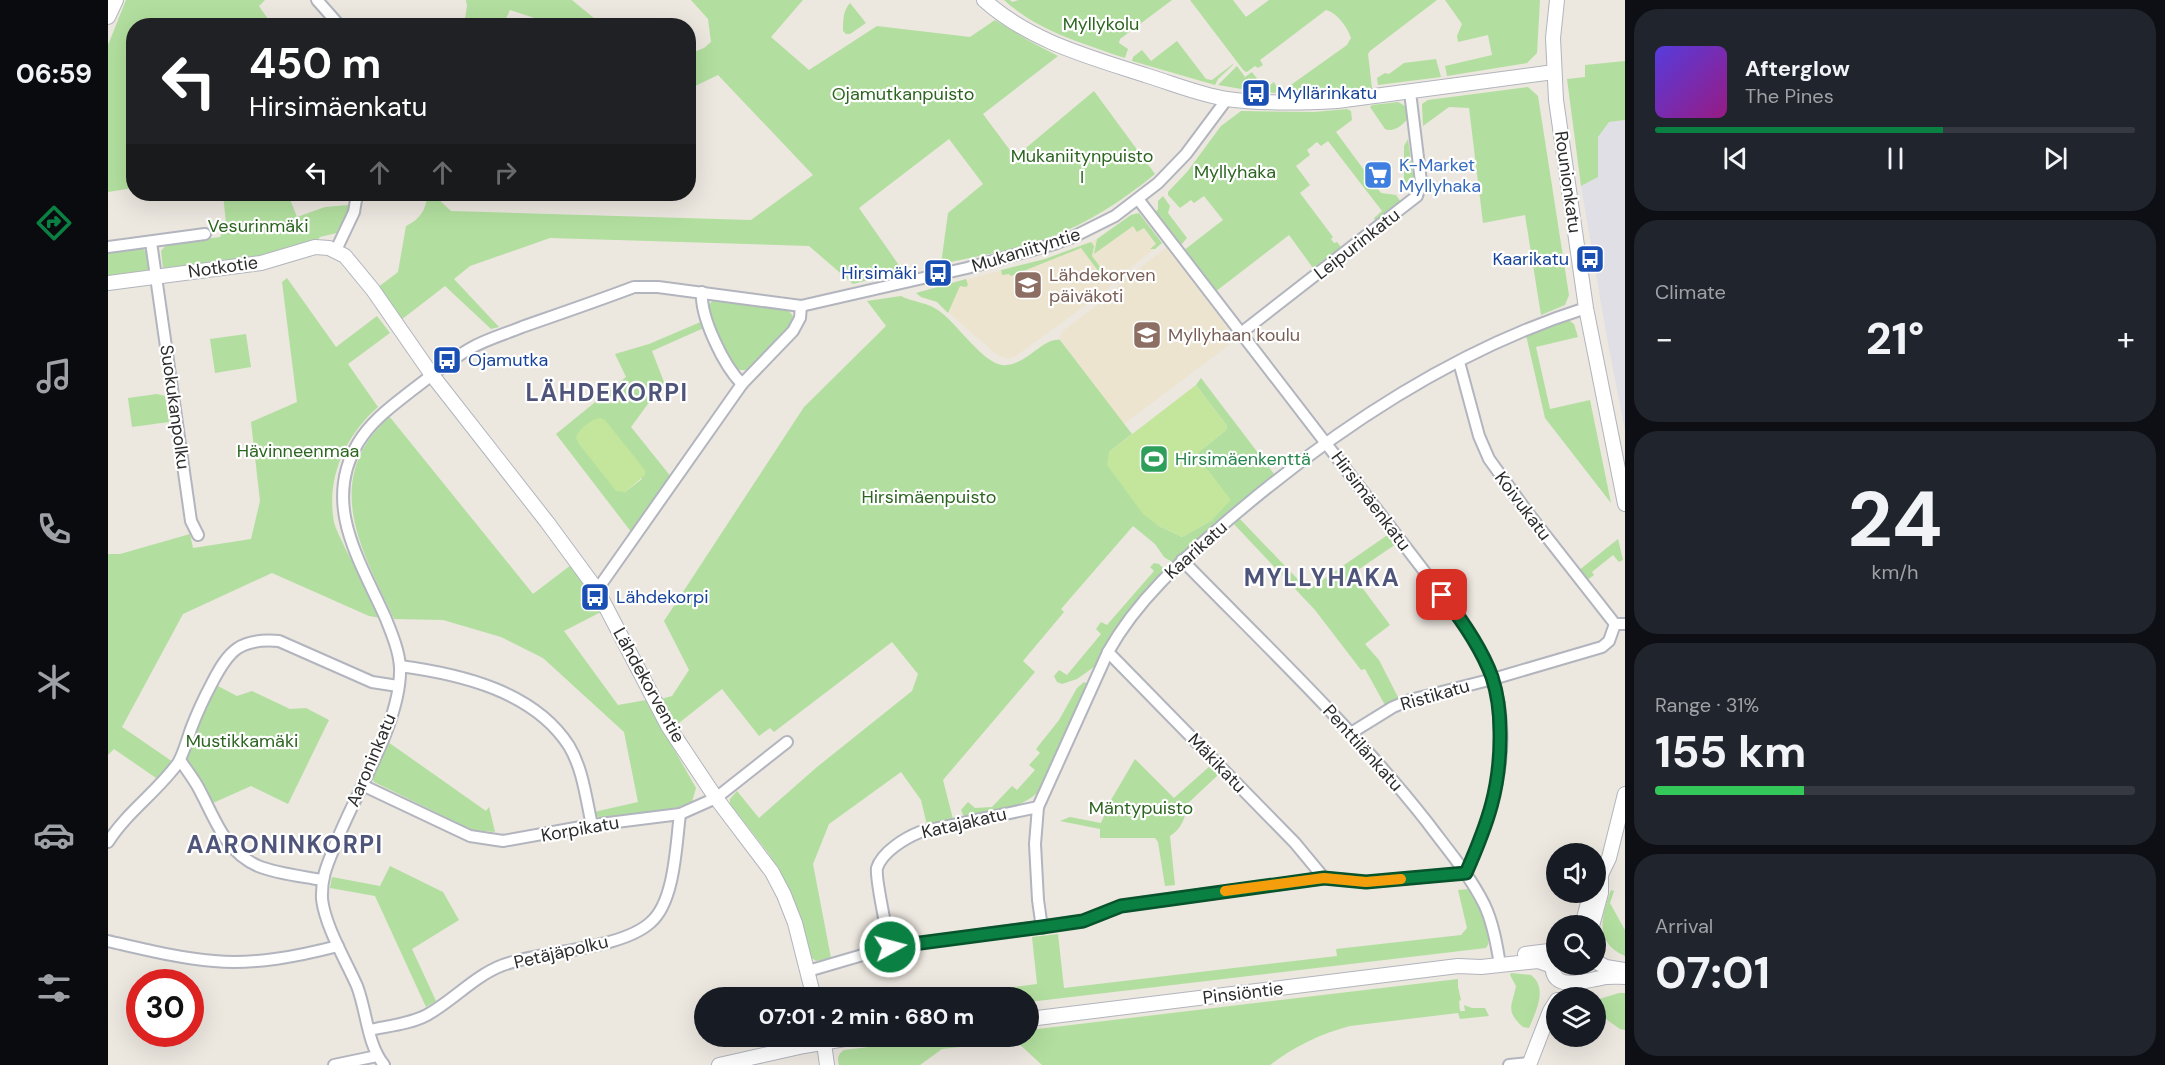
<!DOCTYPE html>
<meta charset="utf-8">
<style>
body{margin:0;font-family:"DM Sans",sans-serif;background:#20242c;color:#f1f3f6;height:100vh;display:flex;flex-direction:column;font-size:22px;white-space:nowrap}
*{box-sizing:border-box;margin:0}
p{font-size:20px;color:#9ea1a6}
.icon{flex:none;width:33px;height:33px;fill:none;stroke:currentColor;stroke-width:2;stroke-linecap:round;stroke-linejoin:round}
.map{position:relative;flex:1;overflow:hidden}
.drawer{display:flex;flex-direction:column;gap:9px;padding:9px;background:#0d0f14;width:540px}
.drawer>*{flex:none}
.top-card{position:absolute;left:18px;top:18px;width:570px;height:183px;border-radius:24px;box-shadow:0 6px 24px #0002;background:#202124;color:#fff;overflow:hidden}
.controls{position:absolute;left:1438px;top:843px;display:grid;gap:12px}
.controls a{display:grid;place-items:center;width:60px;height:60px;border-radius:50%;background:#171b24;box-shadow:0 6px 24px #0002;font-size:30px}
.speed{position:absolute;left:18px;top:969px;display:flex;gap:12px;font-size:30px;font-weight:700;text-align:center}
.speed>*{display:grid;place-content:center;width:78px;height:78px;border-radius:50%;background:#171b24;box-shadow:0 6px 24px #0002;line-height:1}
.speed .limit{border:9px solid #d22;background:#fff;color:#111}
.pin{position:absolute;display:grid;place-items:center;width:51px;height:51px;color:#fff;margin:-26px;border-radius:12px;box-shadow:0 3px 9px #0006}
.me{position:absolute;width:66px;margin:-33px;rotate:83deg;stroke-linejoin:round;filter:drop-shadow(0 0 4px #0008)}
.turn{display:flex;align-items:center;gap:21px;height:126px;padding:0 24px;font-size:27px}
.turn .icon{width:78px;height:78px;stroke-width:2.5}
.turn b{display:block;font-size:42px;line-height:51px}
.lanes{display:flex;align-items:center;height:57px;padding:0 24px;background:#0003;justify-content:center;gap:30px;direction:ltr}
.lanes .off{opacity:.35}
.big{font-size:45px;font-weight:700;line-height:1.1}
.drawer .tile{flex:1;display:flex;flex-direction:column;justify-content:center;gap:9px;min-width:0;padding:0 21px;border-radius:24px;background:#20242c}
.drawer .dial{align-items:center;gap:0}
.dial b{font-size:78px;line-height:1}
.song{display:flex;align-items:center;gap:18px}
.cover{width:72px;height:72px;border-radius:9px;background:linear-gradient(135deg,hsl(250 70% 55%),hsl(310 70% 35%))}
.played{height:6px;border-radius:3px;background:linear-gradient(90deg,#0b8043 60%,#363941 60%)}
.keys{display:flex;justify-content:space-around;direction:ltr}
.heat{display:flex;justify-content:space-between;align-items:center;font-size:33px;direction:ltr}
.charge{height:9px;border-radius:4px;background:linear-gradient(90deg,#34c759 31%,#363941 0)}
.trip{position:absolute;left:586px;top:987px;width:345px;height:60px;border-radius:30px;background:#171b24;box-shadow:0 6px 24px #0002;font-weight:700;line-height:60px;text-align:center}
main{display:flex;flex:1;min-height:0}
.dock{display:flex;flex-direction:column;width:108px;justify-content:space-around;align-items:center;background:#090b0e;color:#9ea1a6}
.dock .icon{width:42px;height:42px}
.dock .active{color:#0b8043}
.dock b{font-size:27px;color:#f1f3f6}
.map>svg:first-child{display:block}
</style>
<main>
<nav class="dock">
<b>06:59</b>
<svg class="icon active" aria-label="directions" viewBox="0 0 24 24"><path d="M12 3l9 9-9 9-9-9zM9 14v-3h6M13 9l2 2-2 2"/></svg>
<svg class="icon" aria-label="music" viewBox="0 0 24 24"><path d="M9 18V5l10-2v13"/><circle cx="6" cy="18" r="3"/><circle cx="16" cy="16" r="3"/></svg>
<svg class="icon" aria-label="phone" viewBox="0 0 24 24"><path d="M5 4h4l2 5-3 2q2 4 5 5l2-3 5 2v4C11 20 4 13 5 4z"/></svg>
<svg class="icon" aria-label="climate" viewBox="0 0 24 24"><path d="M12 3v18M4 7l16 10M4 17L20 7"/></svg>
<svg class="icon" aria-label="car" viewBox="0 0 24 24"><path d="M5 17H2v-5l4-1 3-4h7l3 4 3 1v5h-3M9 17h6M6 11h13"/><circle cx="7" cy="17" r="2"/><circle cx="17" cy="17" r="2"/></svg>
<svg class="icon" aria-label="filters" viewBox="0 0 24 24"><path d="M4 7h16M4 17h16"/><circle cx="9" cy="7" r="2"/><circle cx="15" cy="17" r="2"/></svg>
</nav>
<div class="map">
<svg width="1517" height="1065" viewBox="0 0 1517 1065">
<rect width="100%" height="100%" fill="#ece7df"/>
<path fill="#e1dfe6" d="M1517,120V431L1498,333L1473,186L1490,177L1489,137L1501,122Z"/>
<g fill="#ede4d0">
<path d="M1031,213L1054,243L1006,281L1001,288L908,356L901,359L890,356L829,302L813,297L808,293L937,259L989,239L1023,215Z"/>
<path d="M1058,248L1127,337L1126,341L1016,424L951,338L955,331L1006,292L1011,284Z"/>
</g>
<g fill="#b2df9f" fill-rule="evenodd">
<path d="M18,0H157L151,6L164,25L26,26L25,188L0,192V45Z"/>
<path d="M358,0H464L487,19L500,25H448L402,10L395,25H356L359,6Z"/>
<path d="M583,0H695L663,37L701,70L769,26L862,37L887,20L923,42L950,56L875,114L907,157L986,91L1047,174C1014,201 980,223 941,238C906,251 868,256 833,264L840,213L875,184L841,139L751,208L795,271L745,284L701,246L442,238L362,266L346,279L391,327L383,329L337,286L293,320L269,288L290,272L298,226C314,218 317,210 320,194H330L329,198L343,211L643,220L705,175L610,75L581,89V54L596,48L603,42L600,19Z"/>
<path d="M896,0H902L904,2L911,0H1064L1012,39L1011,43L1020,49L1017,58C974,43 930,31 896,0Z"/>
<path d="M1082,0H1125L1138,17L1161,0H1329L1262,51L1260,54L1264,88L1241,91L1182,93L1180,87L1239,45L1243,38C1239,26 1229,13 1218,10L1152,60L1155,65L1150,68L1147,66L1139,72L1136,71Z"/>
<path d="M1337,0H1432L1429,53L1419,63L1339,76L1337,66L1384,55L1380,35L1350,42L1349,36L1354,24Z"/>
<path d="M742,3L758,23L742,34H738L735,31C735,20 735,11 742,3Z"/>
<path d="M1069,41L1098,79L1104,80L1125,64V65L1110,79L1107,85L1024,61L1025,57L1034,50L1043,61Z"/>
<path d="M1328,59L1333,77L1270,85L1269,78L1277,73L1281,74L1296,63Z"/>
<path d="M1517,61V120L1501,122L1490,137V177L1473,186L1459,79L1477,77V65Z"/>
<path d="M1129,66L1137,77L1144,72L1157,89L1166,82L1172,93L1151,92L1110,85Z"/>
<path d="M1420,87L1430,96L1461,295L1457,305L1433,315L1417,215L1375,223L1361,108L1341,107L1315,126L1314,104L1320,100Z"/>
<path d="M1290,102L1297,106L1300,118C1295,125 1285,133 1277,129L1262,107L1264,105Z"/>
<path d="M1239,109L1243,111L1244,120L1228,132L1273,193L1288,195L1293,202L1267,221L1266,218L1274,211L1220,141L1213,146L1209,142L1199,150L1202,155L1188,166L1202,185L1192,193L1225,237L1223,239L1226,243L1229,242L1233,247L1205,268L1181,235L1107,292L1075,251L1115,220L1096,196L1086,203L1083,200L1072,208L1060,195V192L1079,172L1113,126L1133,111L1206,112Z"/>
<path d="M1300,139L1306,182L1303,193L1297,186L1296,180V146Z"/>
<path d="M115,194H180L189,217L217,207L240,205L241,210L233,232L212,237L208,242L145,258L55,268L53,251L59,244L112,237L118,223Z"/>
<path d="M1055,196L1062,206L1060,213L1079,238L1072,246L1047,213L1050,209V201Z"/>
<path d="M1031,213L1054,243L1047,249H1042L1048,244L1036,228L1029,232L1025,226L986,254L989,239L1023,215Z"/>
<path d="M983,242L986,246L984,256L1002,280L1000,284L973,248L903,276L901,274L894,275L893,270L937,259Z"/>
<path d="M33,247L40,253L41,271L0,276V251Z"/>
<path d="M179,278L228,347L269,316L282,333L240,364L270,407C237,436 218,478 226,522C228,531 234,540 237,548C249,571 261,595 273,618L261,616L164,573L75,614L14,727L65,762L51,780L6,749L0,755V554H12L82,534L85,548L143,539L152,501L143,422L189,402L174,282Z"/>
<path d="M858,279L860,285L858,287L852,286L840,313L829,302L813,297L808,293Z"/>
<path d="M793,296C809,304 820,301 835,314C850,326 876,363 894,365C916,368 936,336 952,340L1024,434L1001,452L1049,525L1074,537L1104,520L1088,454L1118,430L1119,426L1088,385L1093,378L1166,474L1064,562L1056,557L1047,544L1025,526L953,609L956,612L915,661L927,672L835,780L845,819L819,825L813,800L793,772L721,824L705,864L723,958L708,961L701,956L682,890L661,854L622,804V799L629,791L651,818L709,767L804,691L810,674L784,642L666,732L662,728L651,736L614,689L567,726L553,699L564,696L581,670L556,621L696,407L778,326L759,301Z"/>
<path d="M612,299L679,309L685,316L681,327L639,370H627L609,337L599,307L605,300Z"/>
<path d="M1459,319L1466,324L1470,337L1428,347L1442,409L1482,400L1503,503L1437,418L1418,335Z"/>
<path d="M595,321L598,327L544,351L556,382L523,427L564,478L524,533L448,434L518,377L507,354L541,344ZM492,418L534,479L517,492Z"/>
<path d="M138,334L143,367L107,373L102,339Z"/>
<path d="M49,394L57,396L61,422L24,427L20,398Z"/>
<path d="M281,416L425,594L463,565L489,601L493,612L456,631L510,705L538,700L588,788L584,802C560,812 513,824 488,816L486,812L530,802L516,732L435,658L393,637L335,620L286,619C262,565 222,503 258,444C264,434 274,425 281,416Z"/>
<path d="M1130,517L1200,590L1281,534L1288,544L1244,574L1282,625L1257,644L1271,660L1292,701L1278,707L1257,669L1253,670L1207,610L1124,522Z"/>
<path d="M1510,539L1515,560L1511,562L1505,555L1484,572L1486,575L1478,581L1470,571Z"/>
<path d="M1046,563L1051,564L1058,571L1006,631L986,667L969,679L954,684L949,682L946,676L951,670L959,675L993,634L988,629L993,622L999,625L1046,571L1042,567Z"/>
<path d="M976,682L980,684L933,789C918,807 879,817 856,817L853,810L860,802L867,808L884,807L904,786L909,790L927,770L921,765L932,753L928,749L951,720L969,688Z"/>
<path d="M108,685L129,696L144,691L182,709L198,708L221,720L180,804L143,786L105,803L77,757L95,712Z"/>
<path d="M280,742L378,811L381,807L387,832L364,830L266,782L264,777Z"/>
<path d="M1027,759L1066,798L1102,766L1110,775L1077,806C1080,817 1071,831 1062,836L1067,885L1057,886L1050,842L1047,838H992V829L952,821L962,817L993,823L1003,800Z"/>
<path d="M282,866L335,892L351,920L304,949L328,1001L318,1007L267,896L222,888L224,877L272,886Z"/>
<path d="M1362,889C1369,900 1388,936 1378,948L921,1002V998H819L929,984L924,937L950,934L956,988L1229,956L1228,949L1353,935L1359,928L1350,890Z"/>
<path d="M1503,890L1506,891L1502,903L1517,930V956C1485,942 1494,916 1503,890Z"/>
<path d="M1403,973L1423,975C1440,988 1428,1011 1421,1028L1415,1027C1397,1011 1404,1006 1408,986L1402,975Z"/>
<path d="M1350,979V987L1353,1000L1351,1001L1352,1011H1357L1356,1005L1364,1008H1377L1381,1016L1352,1019L1350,1013L1242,1026C1212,1034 1187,1046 1162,1065H934L909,1042L880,1045L881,1037L921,1036V1030Z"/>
<path d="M1511,993H1517V1030L1512,1029L1492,1015H1488V1000Z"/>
<path d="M851,1036L872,1037L871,1045L834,1049L812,1065H731C729,1058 730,1054 736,1050Z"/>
</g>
<g fill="#c3e69c">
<path d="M1088,385L1119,426L1118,430L1088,454L1123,500L1104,520L1074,537L1049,525L1035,514L999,465L1001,452Z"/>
<path d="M492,418L497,420L537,470V475L517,492L508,491L471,444L468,437C472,428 482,420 492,418Z"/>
</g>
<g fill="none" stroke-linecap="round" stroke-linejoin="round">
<g stroke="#b2b5be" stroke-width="14">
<g id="street">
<path d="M209,0L232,26"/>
<path d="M1030,199L1353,619C1364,638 1378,659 1385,680C1406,747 1385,812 1358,873"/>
<path d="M43,242L83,521L90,535"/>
<path d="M0,247L97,234"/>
<path d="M228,250L246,212L249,194"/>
<path d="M594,292C592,317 616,366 634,384"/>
<path d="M1133,333L1309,196L1313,182L1302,92"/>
<path d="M1351,362L1371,436L1381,459L1420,513L1507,624H1517"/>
<path d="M1074,560C1157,645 1245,728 1319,822C1339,849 1361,874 1376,904C1385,922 1389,946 1392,965"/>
<path d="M489,590L634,384L685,331L692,318L693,306"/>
<path d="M1000,652L1187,843L1216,878"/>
<path d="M292,666C352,674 426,691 461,746C475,769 478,799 484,825"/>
<path d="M1243,733L1285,707L1302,700L1385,679L1494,647L1501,641L1507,624"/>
<path d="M72,760C78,769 85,778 90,787C107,818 116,851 150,866C170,874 193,876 214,880"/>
<path d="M254,785L362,836L395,841L484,825L572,814L608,798L679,742"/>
<path d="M0,842C19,812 49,792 70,763C76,753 79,740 83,729C89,713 96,698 104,683C121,650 132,638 171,641L264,682L290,686"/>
<path d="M934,928L930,900L927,844L930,807L1000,652C1029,600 1073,561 1118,522C1224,431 1344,350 1478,308"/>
<path d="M0,941C35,949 70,958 106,961C147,965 191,956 230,946"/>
<path d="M782,947C779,932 767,878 769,868C774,852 797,838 812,832L930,807"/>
<path d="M700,971L782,947L975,921L1013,906L1216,878L1258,882L1358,873"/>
<path d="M262,1030C280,1026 302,1024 319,1015C346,1000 366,976 395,965C435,950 513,950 543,922C567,901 568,844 572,814"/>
<path d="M226,1065L269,1056"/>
<path d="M276,1065C259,1044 259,1012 249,986C238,961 217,926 214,899C213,876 220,863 228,843C248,791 294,721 292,667C291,651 284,634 278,619C253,562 213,505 250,443C263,421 284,406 303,391C323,376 342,360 363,348C379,339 397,334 414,327C451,314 489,301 526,287H550L693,306L859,268L946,244L965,237L1007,216L1050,183L1078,154L1119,99"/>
<path d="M1401,1065L1421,1063"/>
</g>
</g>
<g stroke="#b2b5be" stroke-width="16">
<g id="secondary">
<path d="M876,0C923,42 982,57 1040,76C1066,84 1093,95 1119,99C1155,104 1193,103 1229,101L1446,72"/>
<path d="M1449,0L1445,38L1448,100L1478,308L1517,504"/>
<path d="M0,17L8,0"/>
<path d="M0,283L153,263L207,247L221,248L237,256L265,290L324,375L439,522L489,590L560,726L608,798L664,872L676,895L687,923L706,998"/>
<path d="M1488,885L1501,858L1517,794"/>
<path d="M1474,926L1480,903"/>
<path d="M1484,926L1493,893V876"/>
<path d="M1417,954L1449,950"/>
<path d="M1445,959C1440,994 1474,981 1493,978C1501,976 1509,977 1517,977"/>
<path d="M1488,962L1498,967L1517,970"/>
<path d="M921,1019L1350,966L1373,967L1430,961L1444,966"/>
<path d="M715,1036L719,1065"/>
<path d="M611,1065L696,1046L754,1036"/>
<path d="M1421,1065L1442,1011L1449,1000"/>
</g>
</g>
<use href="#street" stroke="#fff" stroke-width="10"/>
<use href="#secondary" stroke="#fff" stroke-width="14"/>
</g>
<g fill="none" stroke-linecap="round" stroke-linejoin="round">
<g stroke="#07532c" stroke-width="15">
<path id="route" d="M782,947L934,927L975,921L1013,906L1216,878L1258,882L1358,873C1380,823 1393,787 1392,732C1392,714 1390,695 1384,677C1373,647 1354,620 1334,595"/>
</g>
<use href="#route" stroke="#0b8043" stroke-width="10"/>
<path stroke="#f59e0b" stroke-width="10" d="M1117,891L1216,878L1258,882L1293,879"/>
</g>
<defs>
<g id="bus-square" transform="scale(1.5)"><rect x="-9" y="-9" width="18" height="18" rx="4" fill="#1a4fb4" stroke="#fff"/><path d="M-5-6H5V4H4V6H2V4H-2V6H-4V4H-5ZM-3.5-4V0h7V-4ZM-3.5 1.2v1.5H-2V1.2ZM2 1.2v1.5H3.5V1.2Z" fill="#fff"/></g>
<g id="supermarket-square" transform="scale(1.5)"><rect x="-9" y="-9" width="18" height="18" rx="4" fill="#3f7fe0" stroke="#fff"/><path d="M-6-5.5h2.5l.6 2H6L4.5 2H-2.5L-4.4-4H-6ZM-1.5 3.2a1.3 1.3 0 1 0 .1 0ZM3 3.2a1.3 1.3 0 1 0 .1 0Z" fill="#fff"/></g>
<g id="school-square" transform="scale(1.5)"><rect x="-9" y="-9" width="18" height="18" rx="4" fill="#8d6e63" stroke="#fff"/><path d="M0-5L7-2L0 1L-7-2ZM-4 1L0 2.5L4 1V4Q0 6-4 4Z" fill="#fff"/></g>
<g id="stadium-square" transform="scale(1.5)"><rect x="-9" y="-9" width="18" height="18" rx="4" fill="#2e9e5b" stroke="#fff"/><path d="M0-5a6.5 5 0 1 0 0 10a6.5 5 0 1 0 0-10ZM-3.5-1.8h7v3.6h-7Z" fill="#fff"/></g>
</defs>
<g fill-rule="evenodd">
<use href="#bus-square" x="1148" y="93"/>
<use href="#supermarket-square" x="1270" y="175"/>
<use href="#bus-square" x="1482" y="259"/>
<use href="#bus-square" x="830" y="273"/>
<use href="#school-square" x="920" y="285"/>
<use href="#school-square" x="1039" y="335"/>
<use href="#bus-square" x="339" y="360"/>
<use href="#stadium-square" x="1046" y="459"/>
<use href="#bus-square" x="487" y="597"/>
</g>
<g text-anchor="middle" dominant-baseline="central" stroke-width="4.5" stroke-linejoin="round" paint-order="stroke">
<g font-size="18" fill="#2b651f" stroke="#fff">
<text x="993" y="24">Myllykolu</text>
<text x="795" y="94">Ojamutkanpuisto</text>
<text x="974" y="156">Mukaniitynpuisto<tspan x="974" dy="21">I</tspan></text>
<text x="1127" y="172">Myllyhaka</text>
<text x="150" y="226">Vesurinmäki</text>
<text x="190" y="451">Hävinneenmaa</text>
<text x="821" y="497">Hirsimäenpuisto</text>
<text x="134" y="741">Mustikkamäki</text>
<text x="1033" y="808">Mäntypuisto</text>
</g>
<g font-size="18" fill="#164399" stroke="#fff" text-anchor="start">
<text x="1169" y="93">Myllärinkatu</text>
<text x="1461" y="259" text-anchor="end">Kaarikatu</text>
<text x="809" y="273" text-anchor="end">Hirsimäki</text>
<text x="360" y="360">Ojamutka</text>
<text x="508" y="597">Lähdekorpi</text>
</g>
<g font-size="18" fill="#366cbe" stroke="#fff" text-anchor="start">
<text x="1291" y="165">K-Market<tspan x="1291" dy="21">Myllyhaka</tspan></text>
</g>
<g font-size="18" fill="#2c2c2c" stroke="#fff">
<text transform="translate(1460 182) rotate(82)">Rounionkatu</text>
<text transform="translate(1249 244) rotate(-38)">Leipurinkatu</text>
<text transform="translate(918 250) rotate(-17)">Mukaniityntie</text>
<text transform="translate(115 267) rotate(-8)">Notkotie</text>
<text transform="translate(67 407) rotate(82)">Suokukanpolku</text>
<text transform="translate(1263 501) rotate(53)">Hirsimäenkatu</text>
<text transform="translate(1415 506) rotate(53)">Koivukatu</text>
<text transform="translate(1088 550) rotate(-42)">Kaarikatu</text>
<text transform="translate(541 685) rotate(61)">Lähdekorventie</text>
<text transform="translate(1327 695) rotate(-16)">Ristikatu</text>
<text transform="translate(1255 748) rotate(48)">Penttilänkatu</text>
<text transform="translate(263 760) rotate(-67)">Aaroninkatu</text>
<text transform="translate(1109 763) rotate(46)">Mäkikatu</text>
<text transform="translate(856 823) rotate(-13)">Katajakatu</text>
<text transform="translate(472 829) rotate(-10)">Korpikatu</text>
<text transform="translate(453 952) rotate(-13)">Petäjäpolku</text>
<text transform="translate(1135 993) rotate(-7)">Pinsiöntie</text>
</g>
<g font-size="18" fill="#785e54" stroke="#fff" text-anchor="start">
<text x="941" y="275">Lähdekorven<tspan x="941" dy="21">päiväkoti</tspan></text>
<text x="1060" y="335">Myllyhaan koulu</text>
</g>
<g font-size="18" fill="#27864d" stroke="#fff" text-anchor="start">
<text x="1067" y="459">Hirsimäenkenttä</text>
</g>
<g font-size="24" font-weight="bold" letter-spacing="1.5" fill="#4f557a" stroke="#fff">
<text x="499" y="392">LÄHDEKORPI</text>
<text x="1214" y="577">MYLLYHAKA</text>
<text x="177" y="844">AARONINKORPI</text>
</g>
</g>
</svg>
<div class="controls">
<a><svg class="icon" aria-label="sound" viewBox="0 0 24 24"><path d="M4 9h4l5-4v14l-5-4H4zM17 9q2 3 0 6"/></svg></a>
<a><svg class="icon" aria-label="search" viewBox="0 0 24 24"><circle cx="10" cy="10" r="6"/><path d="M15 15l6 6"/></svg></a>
<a><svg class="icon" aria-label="layers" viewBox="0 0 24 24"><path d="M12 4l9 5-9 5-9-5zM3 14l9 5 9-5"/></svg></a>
</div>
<div class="speed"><div class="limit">30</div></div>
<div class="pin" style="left:1334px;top:595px;background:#d93025"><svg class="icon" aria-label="arrive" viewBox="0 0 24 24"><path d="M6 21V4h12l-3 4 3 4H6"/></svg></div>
<svg class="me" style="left:782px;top:947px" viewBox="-20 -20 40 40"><circle r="17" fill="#0b8043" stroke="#fff" stroke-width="3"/><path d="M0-11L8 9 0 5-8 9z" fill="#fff"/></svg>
<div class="trip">07:01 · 2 min · 680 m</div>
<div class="top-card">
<div class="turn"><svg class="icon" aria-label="left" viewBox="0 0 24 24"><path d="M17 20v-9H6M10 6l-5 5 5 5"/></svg><div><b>450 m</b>Hirsimäenkatu</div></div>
<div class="lanes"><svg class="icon" aria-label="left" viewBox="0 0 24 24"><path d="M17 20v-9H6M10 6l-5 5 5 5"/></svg><svg class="icon off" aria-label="ahead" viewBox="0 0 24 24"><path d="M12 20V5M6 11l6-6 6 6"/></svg><svg class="icon off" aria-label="ahead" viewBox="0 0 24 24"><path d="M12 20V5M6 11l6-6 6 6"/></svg><svg class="icon off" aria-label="right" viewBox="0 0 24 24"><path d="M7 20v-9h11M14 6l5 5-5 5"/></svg></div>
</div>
</div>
<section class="drawer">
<div class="tile">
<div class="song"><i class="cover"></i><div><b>Afterglow</b><p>The Pines</p></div></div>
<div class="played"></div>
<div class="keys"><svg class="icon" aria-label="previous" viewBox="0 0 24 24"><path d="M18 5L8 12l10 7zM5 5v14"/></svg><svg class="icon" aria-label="pause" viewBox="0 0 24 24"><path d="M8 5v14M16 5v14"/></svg><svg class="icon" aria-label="next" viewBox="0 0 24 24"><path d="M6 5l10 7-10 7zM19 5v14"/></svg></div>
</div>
<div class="tile"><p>Climate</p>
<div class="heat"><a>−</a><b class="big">21°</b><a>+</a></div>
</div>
<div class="tile dial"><b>24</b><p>km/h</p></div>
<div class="tile"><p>Range · 31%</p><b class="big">155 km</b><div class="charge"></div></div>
<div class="tile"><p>Arrival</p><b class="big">07:01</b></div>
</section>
</main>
